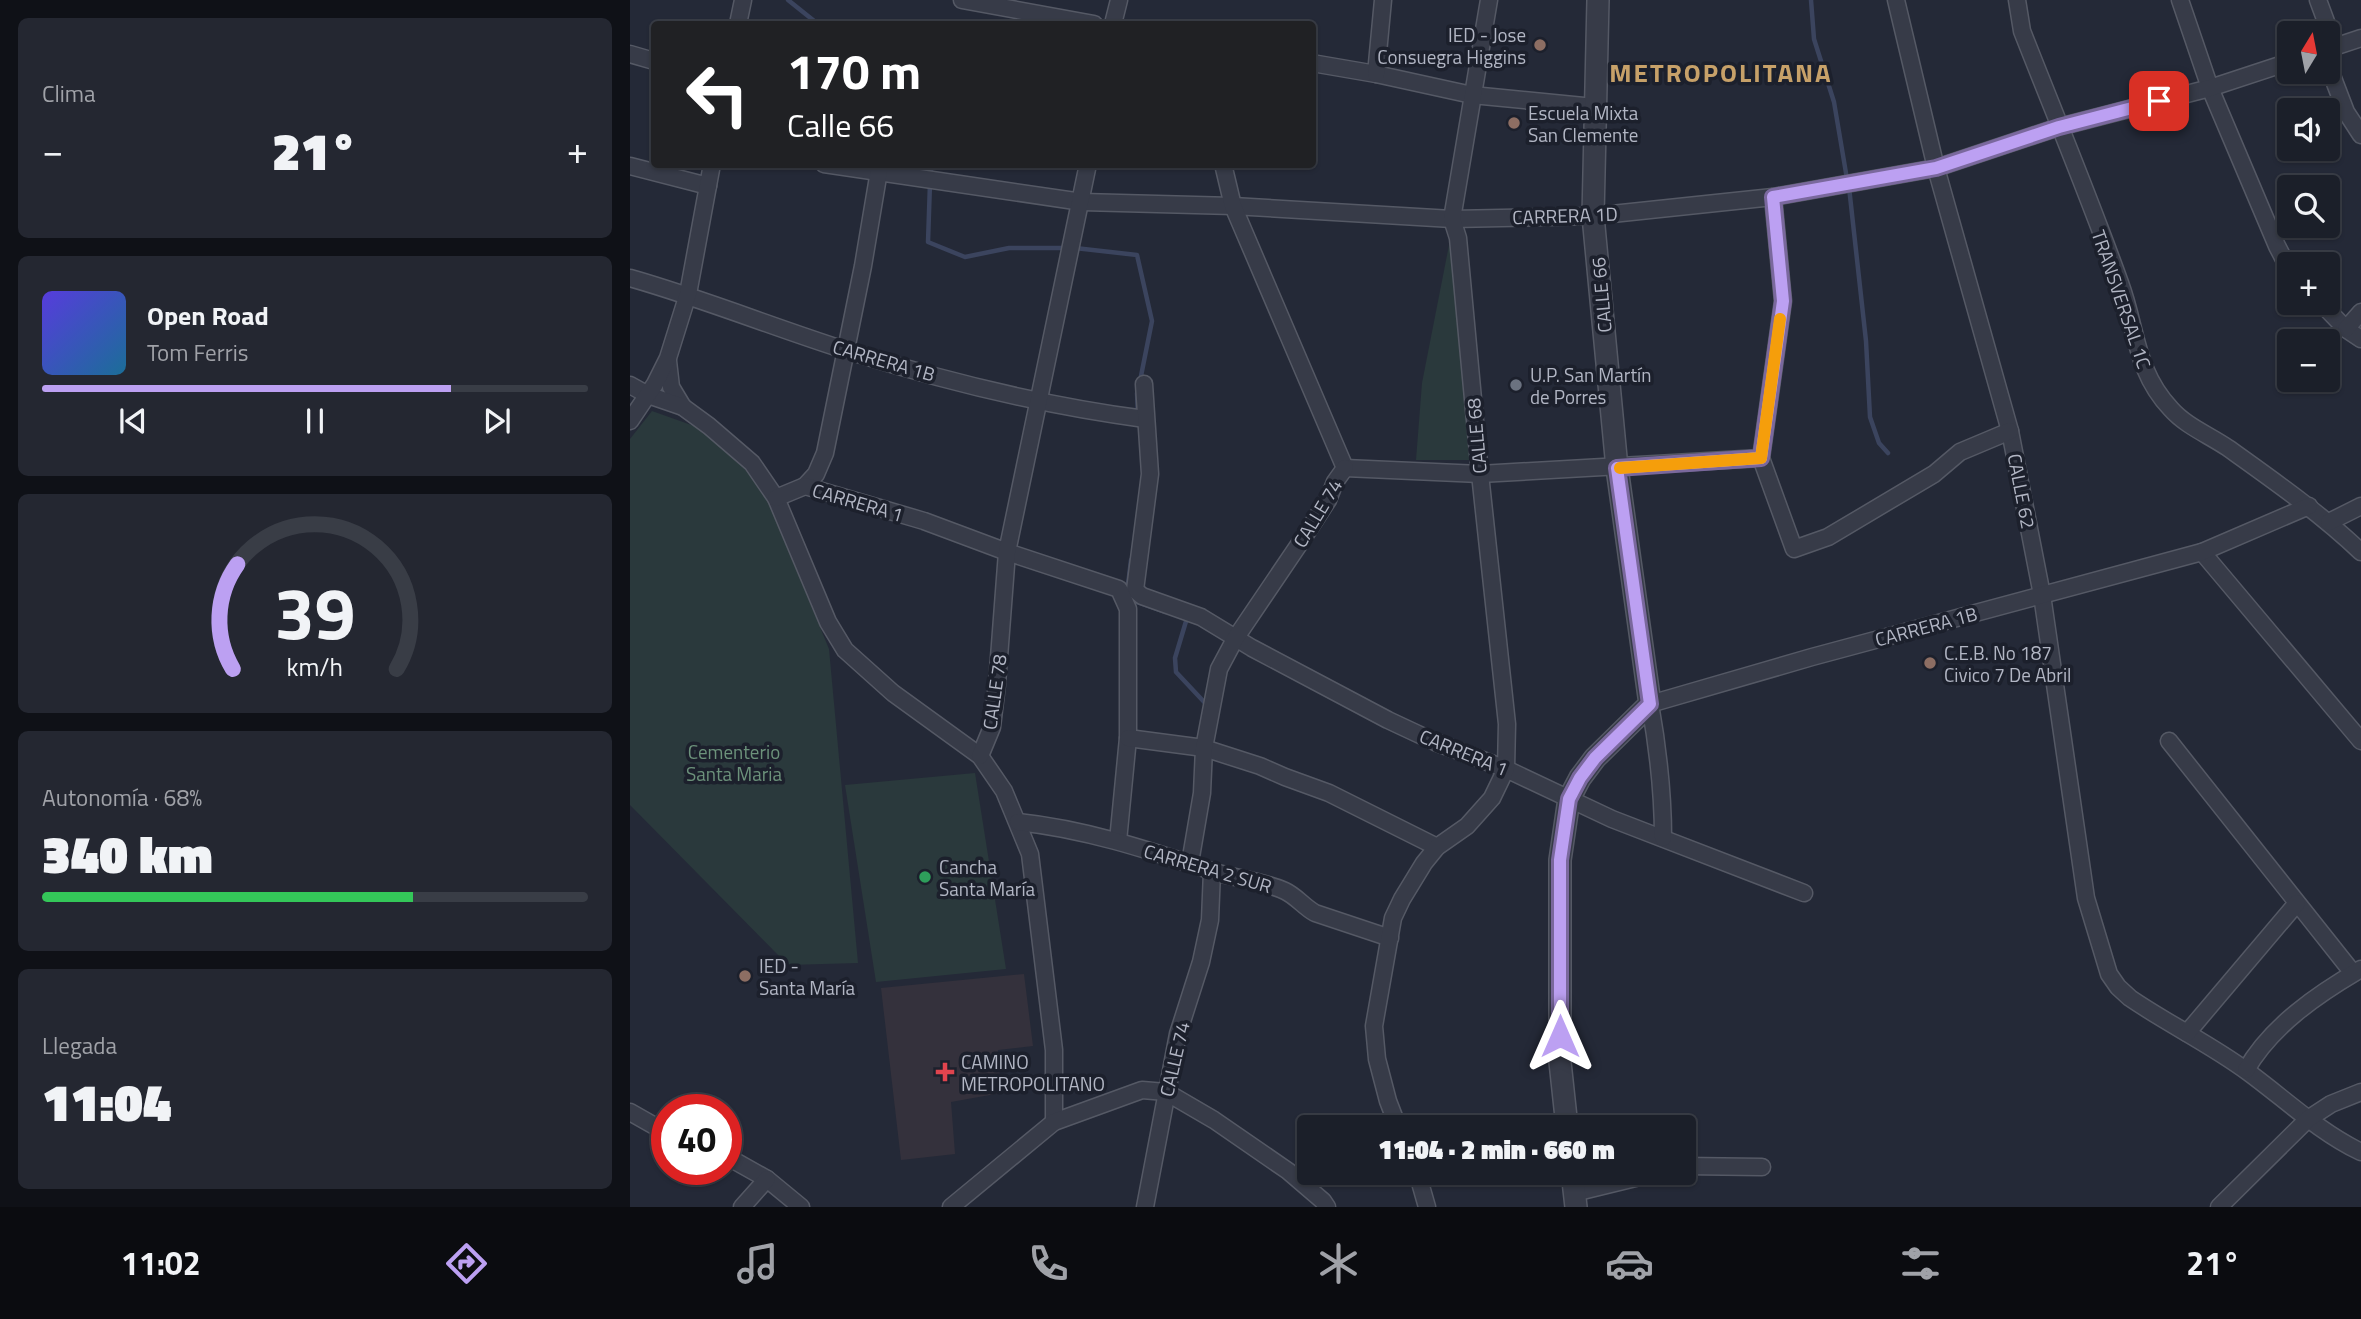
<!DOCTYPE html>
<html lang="es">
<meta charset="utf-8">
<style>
body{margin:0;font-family:"Titillium Web",sans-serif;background:#242731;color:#f1f3f6;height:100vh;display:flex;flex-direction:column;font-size:26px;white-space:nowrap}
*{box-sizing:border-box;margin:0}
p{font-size:23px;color:#a0a2a8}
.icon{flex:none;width:38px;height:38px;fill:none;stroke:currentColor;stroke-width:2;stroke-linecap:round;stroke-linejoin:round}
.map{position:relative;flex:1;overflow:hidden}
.panel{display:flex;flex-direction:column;gap:18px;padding:18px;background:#0f1117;width:630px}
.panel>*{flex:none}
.hud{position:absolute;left:21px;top:21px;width:665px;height:147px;border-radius:7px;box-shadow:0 2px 5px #0004,0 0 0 2px #393d46;background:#202124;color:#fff;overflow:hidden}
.needle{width:46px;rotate:10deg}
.fabs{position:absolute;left:1647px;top:21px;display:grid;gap:14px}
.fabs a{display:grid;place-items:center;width:63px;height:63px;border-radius:7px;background:#1b1f29;box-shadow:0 2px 5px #0004,0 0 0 2px #393d46;font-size:35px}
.speed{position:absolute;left:21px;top:1094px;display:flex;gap:14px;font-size:35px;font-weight:700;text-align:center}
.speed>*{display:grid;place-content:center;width:91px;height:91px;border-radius:50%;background:#1b1f29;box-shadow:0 2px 5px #0004,0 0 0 2px #393d46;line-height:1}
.speed .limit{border:10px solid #d22;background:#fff;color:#111}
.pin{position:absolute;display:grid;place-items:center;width:60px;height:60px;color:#fff;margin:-30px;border-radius:14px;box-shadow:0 4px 10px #0006}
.me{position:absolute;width:77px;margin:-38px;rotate:0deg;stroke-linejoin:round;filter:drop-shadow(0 0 5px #0008)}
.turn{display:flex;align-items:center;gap:24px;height:147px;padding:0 21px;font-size:32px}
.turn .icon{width:91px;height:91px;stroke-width:2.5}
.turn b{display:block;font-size:49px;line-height:60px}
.big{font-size:52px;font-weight:800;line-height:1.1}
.panel .widget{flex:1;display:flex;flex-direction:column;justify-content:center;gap:10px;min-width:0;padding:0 24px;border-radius:10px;background:#242731}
.panel .dial{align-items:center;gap:0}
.dial svg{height:182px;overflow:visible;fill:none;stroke:#393d46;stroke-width:7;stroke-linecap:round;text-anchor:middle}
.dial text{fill:#f1f3f6;stroke:none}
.song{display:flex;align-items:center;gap:21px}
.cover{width:84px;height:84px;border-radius:10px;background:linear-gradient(135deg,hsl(250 70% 55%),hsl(200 70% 35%))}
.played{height:7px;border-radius:4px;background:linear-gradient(90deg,#bca0f2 75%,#393d46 75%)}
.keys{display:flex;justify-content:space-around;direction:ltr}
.heat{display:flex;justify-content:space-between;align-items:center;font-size:38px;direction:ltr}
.charge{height:10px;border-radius:5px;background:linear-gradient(90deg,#34c759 68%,#393d46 0)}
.trip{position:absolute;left:667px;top:1115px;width:399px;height:70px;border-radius:7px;background:#1b1f29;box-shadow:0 2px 5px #0004,0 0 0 2px #393d46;font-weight:800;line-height:70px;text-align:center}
.dock{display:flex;height:112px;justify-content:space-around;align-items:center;background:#0b0c10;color:#a0a2a8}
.dock .icon{width:49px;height:49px}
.dock .active{color:#bca0f2}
.dock b{font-size:32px;color:#f1f3f6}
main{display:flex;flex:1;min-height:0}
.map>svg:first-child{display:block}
</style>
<main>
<section class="panel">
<div class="widget"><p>Clima</p>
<div class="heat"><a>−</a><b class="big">21°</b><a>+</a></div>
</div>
<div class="widget">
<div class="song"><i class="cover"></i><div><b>Open Road</b><p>Tom Ferris</p></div></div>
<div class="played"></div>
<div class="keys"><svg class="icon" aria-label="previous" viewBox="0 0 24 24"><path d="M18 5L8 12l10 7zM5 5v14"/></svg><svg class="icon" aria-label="pause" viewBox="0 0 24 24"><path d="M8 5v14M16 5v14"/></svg><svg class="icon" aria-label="next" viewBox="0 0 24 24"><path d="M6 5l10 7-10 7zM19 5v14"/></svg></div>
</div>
<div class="widget dial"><svg viewBox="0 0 100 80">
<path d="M14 69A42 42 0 1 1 86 69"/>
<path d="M14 69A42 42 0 0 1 16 23" stroke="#bca0f2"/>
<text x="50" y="56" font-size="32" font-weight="700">39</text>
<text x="50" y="72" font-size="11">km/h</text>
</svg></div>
<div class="widget"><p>Autonomía · 68%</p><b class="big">340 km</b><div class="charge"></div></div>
<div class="widget"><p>Llegada</p><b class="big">11:04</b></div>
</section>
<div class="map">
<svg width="1731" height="1207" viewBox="0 0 1731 1207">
<rect width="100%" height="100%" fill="#242937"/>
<path fill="#34313c" d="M394,974L403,1046L368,1050L371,1093L321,1102L325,1154L271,1160L251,988Z"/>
<g fill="#2a393c">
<path d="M820,240L841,460H786L792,383Z"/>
<path d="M22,411L67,427L106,456L137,498L199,649L228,963L158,965L0,805V439Z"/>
<path d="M345,773L376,969L246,982L215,785Z"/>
</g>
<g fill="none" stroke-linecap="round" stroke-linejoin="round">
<g stroke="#3b445e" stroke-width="4.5">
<path d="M158,0L188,24"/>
<path d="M1181,0L1184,39L1204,102L1217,179"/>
<path d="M301,174V164"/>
<path d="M300,183L298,242L335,257L379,248H437"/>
<path d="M1219,187L1236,341L1240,417L1249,443L1258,453"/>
<path d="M445,248L507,255L522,321L510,381"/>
<path d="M507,393L508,416"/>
<path d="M497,593L501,560"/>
<path d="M501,600L535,612"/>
<path d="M557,618L545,658L546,672L576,704"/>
</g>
<g stroke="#555965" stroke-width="19">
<g id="minor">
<path d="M332,0L464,24"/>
<path d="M1266,0L1306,168L1380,431L1412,595L1456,898L1479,974L1488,987L1500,998C1538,1024 1580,1044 1618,1072C1655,1099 1689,1132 1731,1152"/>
<path d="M1387,0L1392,31C1425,115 1460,199 1490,283C1507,329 1505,371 1541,409C1556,426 1579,435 1598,448C1644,481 1690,513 1731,552"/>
<path d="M1550,0L1580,88L1647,246L1659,269"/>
<path d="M1688,0L1705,46"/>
<path d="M108,24L113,0"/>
<path d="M483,24L489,0"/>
<path d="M1698,49L1731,38"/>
<path d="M0,54L24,61"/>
<path d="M682,63L746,74L842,95L964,107"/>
<path d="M1698,65L1716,112L1731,135"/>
<path d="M746,74L753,0"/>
<path d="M194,164L452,202L603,206L822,219L963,216L1143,197L1306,168L1429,127L1580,88L1659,62"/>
<path d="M593,164L603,206L715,468"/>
<path d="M0,166L78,186"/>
<path d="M1143,197L1153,301L1131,458L1164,549L1198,537L1304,474L1330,452L1380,431"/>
<path d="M0,278C74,299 145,328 218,351C314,381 415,406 515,419"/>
<path d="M1691,303L1716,329L1731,339"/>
<path d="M1716,329L1731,312"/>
<path d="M38,361L41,387L53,407"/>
<path d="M514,384L520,474L505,590L512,596L571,617L622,648L758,720L805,742L876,769L982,819L1174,893"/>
<path d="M0,385L18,395L53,407L79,426L122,463L146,498L198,622L215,650L263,693L350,756L374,791L400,854L424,1050V1122"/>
<path d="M0,421L25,384L38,358L58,294L82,164"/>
<path d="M715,468L850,474L1131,458"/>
<path d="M175,486L186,474L195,453L233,266L249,171"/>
<path d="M146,498L175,486L294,521L377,552L489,589L498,609V738L488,841"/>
<path d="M1699,522L1731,506"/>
<path d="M1572,552L1731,741"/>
<path d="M498,738L574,748L630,766L655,777L699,793L807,847"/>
<path d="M1539,741L1723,973"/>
<path d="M350,756L362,727L367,684L377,552L458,164"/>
<path d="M388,822C455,829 518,850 582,871C606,879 631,880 655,891C666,896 674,907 685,913L760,938"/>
<path d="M1033,838C1033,793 1028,749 1020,704L1182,657L1572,552L1679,506"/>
<path d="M560,863L572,793L574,748L589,669L605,639L672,540L698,500L705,482L715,468"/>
<path d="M1557,1033L1667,903"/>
<path d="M1616,1070C1641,1026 1688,994 1731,969"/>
<path d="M0,1112L37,1133"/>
<path d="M768,1127L758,1101L747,1059L744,1026L763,918L772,899L794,863L807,847L837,826L862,798L876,769L877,724L850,474L828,238L822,219L859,0"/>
<path d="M96,1156L137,1179L171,1207"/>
<path d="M1054,1166L1132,1167"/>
<path d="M787,1172L797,1207"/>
<path d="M944,1193L1030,1172"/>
<path d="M112,1207L137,1179"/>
<path d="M321,1207L424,1122L512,1090L536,1092L584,1120L658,1171L693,1201L697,1207"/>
<path d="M515,1207L548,1034L571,962L580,920L582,871"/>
<path d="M1589,1207L1678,1119L1701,1104L1731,1092"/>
</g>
</g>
<g stroke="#555965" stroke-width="24">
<g id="tertiary">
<path d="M937,1127L930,1062V860L939,799L950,778L965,758L1020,704L987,468L963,216L968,0"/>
<path d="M942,1172L946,1207"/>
</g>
</g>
<use href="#minor" stroke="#373b48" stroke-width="16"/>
<use href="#tertiary" stroke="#373b48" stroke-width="21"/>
</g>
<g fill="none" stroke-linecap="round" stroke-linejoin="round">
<g stroke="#7a689d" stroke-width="18">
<path id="route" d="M930,1036V860L939,799L950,778L965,758L1020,704L987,468L1131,458L1153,301L1143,197L1306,168L1429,127L1529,101"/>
</g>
<use href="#route" stroke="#bca0f2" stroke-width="12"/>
<path stroke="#f59e0b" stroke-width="12" d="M990,468L1131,458L1150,319"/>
</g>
<g fill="#8d6e63" stroke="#1c202c" stroke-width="2.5">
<circle cx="910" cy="45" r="7"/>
<circle cx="884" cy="123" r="7"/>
<circle cx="1300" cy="663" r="7"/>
<circle cx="115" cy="976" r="7"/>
</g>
<circle fill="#6b7280" stroke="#1c202c" stroke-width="2.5" cx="886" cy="385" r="7"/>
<circle fill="#2e9e5b" stroke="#1c202c" stroke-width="2.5" cx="295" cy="877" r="7"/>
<path fill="#e0444e" stroke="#1c202c" stroke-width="2.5" d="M311.5 1061.5h7v7h7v7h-7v7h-7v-7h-7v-7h7z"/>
<g text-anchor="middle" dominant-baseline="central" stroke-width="7" stroke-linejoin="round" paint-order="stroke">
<g font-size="19" fill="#b2b6c4" stroke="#1c202c" text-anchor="start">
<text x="896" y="34" text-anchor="end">IED - Jose<tspan x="896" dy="22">Consuegra Higgins</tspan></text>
<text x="898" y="112">Escuela Mixta<tspan x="898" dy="22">San Clemente</tspan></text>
<text x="900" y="374">U.P. San Martín<tspan x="900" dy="22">de Porres</tspan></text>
<text x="1314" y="652">C.E.B. No 187<tspan x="1314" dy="22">Civico 7 De Abril</tspan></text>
<text x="309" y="866">Cancha<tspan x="309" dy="22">Santa María</tspan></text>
<text x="129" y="965">IED -<tspan x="129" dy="22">Santa María</tspan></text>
<text x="331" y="1061">CAMINO<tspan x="331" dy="22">METROPOLITANO</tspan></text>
</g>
<g font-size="19" fill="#b2b6c4" stroke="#1c202c">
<text transform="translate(935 215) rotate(-2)">CARRERA 1D</text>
<text transform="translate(971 295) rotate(-95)">CALLE 66</text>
<text transform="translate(1492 299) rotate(71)">TRANSVERSAL 1C</text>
<text transform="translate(254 360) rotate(16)">CARRERA 1B</text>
<text transform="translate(846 436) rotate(-95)">CALLE 68</text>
<text transform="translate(1392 491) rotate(79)">CALLE 62</text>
<text transform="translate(228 502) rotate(16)">CARRERA 1</text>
<text transform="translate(687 513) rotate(-59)">CALLE 74</text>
<text transform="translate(1296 626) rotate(-15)">CARRERA 1B</text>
<text transform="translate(364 692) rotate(-82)">CALLE 78</text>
<text transform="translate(834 752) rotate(22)">CARRERA 1</text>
<text transform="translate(578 868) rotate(16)">CARRERA 2 SUR</text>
<text transform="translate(544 1059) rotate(-77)">CALLE 74</text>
</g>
<g font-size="19" fill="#6c927b" stroke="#1c202c">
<text x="104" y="751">Cementerio<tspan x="104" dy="22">Santa Maria</tspan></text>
</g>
<g font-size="26" font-weight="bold" letter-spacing="2" fill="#c7a169" stroke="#1c202c">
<text x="1091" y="72">METROPOLITANA</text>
</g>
</g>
</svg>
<div class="fabs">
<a><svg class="needle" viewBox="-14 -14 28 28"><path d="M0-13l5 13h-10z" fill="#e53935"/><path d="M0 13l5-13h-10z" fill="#a0a2a8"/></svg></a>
<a><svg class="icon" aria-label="sound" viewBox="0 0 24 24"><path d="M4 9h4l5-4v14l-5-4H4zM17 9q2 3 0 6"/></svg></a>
<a><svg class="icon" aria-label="search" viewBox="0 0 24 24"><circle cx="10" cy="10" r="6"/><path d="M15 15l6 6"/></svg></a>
<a>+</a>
<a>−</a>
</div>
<div class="speed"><div class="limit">40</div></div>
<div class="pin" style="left:1529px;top:101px;background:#d93025"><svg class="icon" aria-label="arrive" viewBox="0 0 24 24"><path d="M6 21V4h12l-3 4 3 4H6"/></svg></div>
<svg class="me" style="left:930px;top:1036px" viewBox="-20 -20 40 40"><path d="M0-17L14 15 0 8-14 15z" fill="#bca0f2" stroke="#fff" stroke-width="4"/></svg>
<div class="trip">11:04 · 2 min · 660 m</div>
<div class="hud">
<div class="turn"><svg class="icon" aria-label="left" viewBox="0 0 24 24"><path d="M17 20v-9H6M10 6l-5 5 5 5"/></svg><div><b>170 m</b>Calle 66</div></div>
</div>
</div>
</main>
<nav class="dock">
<b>11:02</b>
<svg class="icon active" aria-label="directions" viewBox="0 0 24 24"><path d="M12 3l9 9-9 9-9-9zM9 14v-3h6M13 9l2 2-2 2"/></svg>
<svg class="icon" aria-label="music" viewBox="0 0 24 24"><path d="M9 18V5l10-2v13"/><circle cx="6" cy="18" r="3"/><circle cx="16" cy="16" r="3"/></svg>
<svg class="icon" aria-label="phone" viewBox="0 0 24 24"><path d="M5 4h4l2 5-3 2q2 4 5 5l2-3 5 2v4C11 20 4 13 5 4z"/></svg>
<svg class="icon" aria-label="climate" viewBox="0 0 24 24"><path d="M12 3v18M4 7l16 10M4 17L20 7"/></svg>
<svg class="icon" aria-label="car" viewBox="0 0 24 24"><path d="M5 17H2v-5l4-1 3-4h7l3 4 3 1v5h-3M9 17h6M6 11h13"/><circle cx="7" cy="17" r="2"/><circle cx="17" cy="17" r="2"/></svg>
<svg class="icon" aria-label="filters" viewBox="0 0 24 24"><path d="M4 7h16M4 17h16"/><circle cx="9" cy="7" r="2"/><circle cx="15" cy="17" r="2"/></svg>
<b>21°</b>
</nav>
